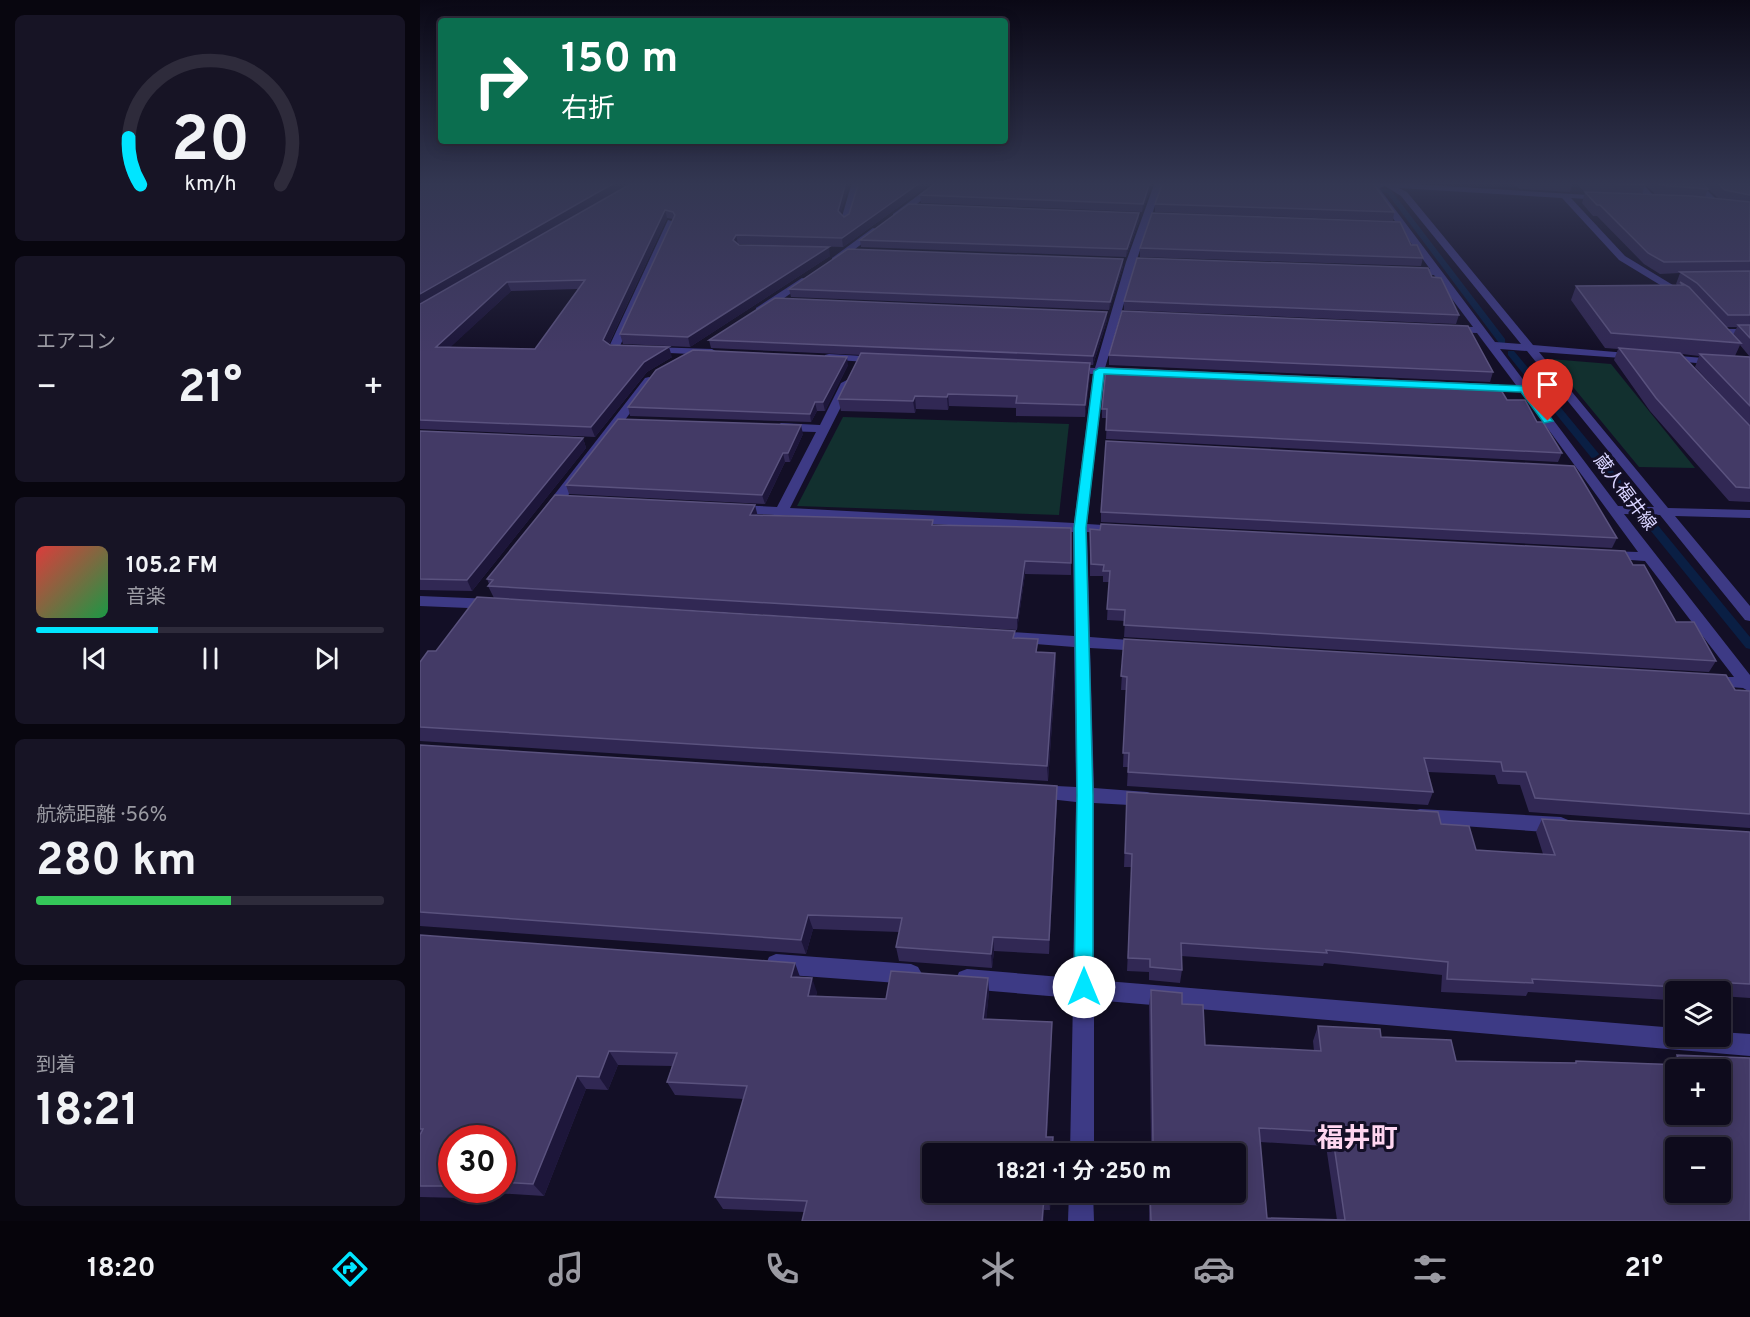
<!DOCTYPE html>
<html lang="ja">
<meta charset="utf-8">
<style>
body{margin:0;font-family:Overpass,"Noto Sans JP",sans-serif;background:#171425;color:#f1f3f6;height:100vh;display:flex;flex-direction:column;font-size:22px;white-space:nowrap}
*{box-sizing:border-box;margin:0}
p{font-size:20px;color:#9b9ba3}
.icon{flex:none;width:33px;height:33px;fill:none;stroke:currentColor;stroke-width:2;stroke-linecap:round;stroke-linejoin:round}
.map{position:relative;flex:1;overflow:hidden}
.panel{display:flex;flex-direction:column;gap:15px;padding:15px;background:#08060f;width:420px}
.panel>*{flex:none}
.guide{position:absolute;left:18px;top:18px;width:570px;height:126px;border-radius:6px;box-shadow:0 3px 15px #0003,0 0 0 2px #2e2b3b;background:#0b6e4f;color:#fff;overflow:hidden}
.controls{position:absolute;left:1245px;top:981px;display:grid;gap:12px}
.controls a{display:grid;place-items:center;width:66px;height:66px;border-radius:6px;background:#0e0b1c;box-shadow:0 3px 15px #0003,0 0 0 2px #2e2b3b;font-size:30px}
.speed{position:absolute;left:18px;top:1125px;display:flex;gap:12px;font-size:30px;font-weight:700;text-align:center}
.speed>*{display:grid;place-content:center;width:78px;height:78px;border-radius:50%;background:#0e0b1c;box-shadow:0 3px 15px #0003,0 0 0 2px #2e2b3b;line-height:1}
.speed .limit{border:9px solid #d22;background:#fff;color:#111}
.pin{position:absolute;display:grid;place-items:center;width:51px;height:51px;color:#fff;margin:-62px -26px;border-radius:50% 50% 50% 0;rotate:-45deg;box-shadow:0 0 6px #0007}
.pin .icon{rotate:45deg}
.me{position:absolute;width:66px;margin:-33px;rotate:0deg;stroke-linejoin:round;filter:drop-shadow(0 0 4px #0008)}
.turn{display:flex;align-items:center;gap:21px;height:126px;padding:0 24px;font-size:27px}
.turn .icon{width:78px;height:78px;stroke-width:2.5}
.turn b{display:block;font-size:42px;line-height:51px}
.big{font-size:45px;font-weight:700;line-height:1.1}
.panel .tile{flex:1;display:flex;flex-direction:column;justify-content:center;gap:9px;min-width:0;padding:0 21px;border-radius:9px;background:#171425}
.panel .dial{align-items:center;gap:0}
.dial svg{height:156px;overflow:visible;fill:none;stroke:#2e2b3b;stroke-width:7;stroke-linecap:round;text-anchor:middle}
.dial text{fill:#f1f3f6;stroke:none}
.song{display:flex;align-items:center;gap:18px}
.cover{width:72px;height:72px;border-radius:9px;background:linear-gradient(135deg,hsl(0 70% 55%),hsl(140 70% 35%))}
.played{height:6px;border-radius:3px;background:linear-gradient(90deg,#00e5ff 35%,#2e2b3b 35%)}
.keys{display:flex;justify-content:space-around;direction:ltr}
.heat{display:flex;justify-content:space-between;align-items:center;font-size:33px;direction:ltr}
.charge{height:9px;border-radius:4px;background:linear-gradient(90deg,#34c759 56%,#2e2b3b 0)}
.trip{position:absolute;left:502px;top:1143px;width:324px;height:60px;border-radius:6px;background:#0e0b1c;box-shadow:0 3px 15px #0003,0 0 0 2px #2e2b3b;font-weight:700;line-height:60px;text-align:center}
.tabs{display:flex;height:96px;justify-content:space-around;align-items:center;background:#06040b;color:#9b9ba3}
.tabs .icon{width:42px;height:42px}
.tabs .selected{color:#00e5ff}
.tabs b{font-size:27px;color:#f1f3f6}
main{display:flex;flex:1;min-height:0}
.map>svg:first-child{display:block}
</style>
<main>
<section class="panel">
<div class="tile dial"><svg viewBox="0 0 100 80">
<path d="M14 69A42 42 0 1 1 86 69"/>
<path d="M14 69A42 42 0 0 1 8 45" stroke="#00e5ff"/>
<text x="50" y="56" font-size="32" font-weight="700">20</text>
<text x="50" y="72" font-size="11">km/h</text>
</svg></div>
<div class="tile"><p>エアコン</p>
<div class="heat"><a>−</a><b class="big">21°</b><a>+</a></div>
</div>
<div class="tile">
<div class="song"><i class="cover"></i><div><b>105.2 FM</b><p>音楽</p></div></div>
<div class="played"></div>
<div class="keys"><svg class="icon" aria-label="previous" viewBox="0 0 24 24"><path d="M18 5L8 12l10 7zM5 5v14"/></svg><svg class="icon" aria-label="pause" viewBox="0 0 24 24"><path d="M8 5v14M16 5v14"/></svg><svg class="icon" aria-label="next" viewBox="0 0 24 24"><path d="M6 5l10 7-10 7zM19 5v14"/></svg></div>
</div>
<div class="tile"><p>航続距離 · 56%</p><b class="big">280 km</b><div class="charge"></div></div>
<div class="tile"><p>到着</p><b class="big">18:21</b></div>
</section>
<div class="map">
<svg width="1330" height="1221" viewBox="0 0 1330 1221">
<rect width="100%" height="100%" fill="#130f26"/>
<g fill="#12302f">
<path d="M1130,359L1191,364L1275,468L1219,467Z"/>
<path d="M423,417L649,424L639,515L377,506Z"/>
</g>
<g fill="none" stroke-linecap="round" stroke-linejoin="round">
<g fill="#0a1f44" fill-rule="evenodd">
<path d="M945,186L971,190L1085,339V343H1079L967,193L943,189L942,188Z"/>
<path d="M1088,351H1094L1330,637V649L1326,648L1088,355Z"/>
</g>
<g fill="#3d3a85" fill-rule="evenodd">
<path d="M432,182H440L429,220L425,223L421,220Z"/>
<path d="M516,182H525L479,218H473V214Z"/>
<path d="M735,182H743L716,262L685,368L705,369L710,372L705,375H684L667,524L699,526L706,530L699,534L667,532L670,637L722,641L730,646L722,651L670,648L674,788L727,792L733,794L736,799L733,804L727,806L674,803V980L1256,1028V1036H1300V1032L1330,1034V1056L674,1000V1154H650L653,998L547,989L539,986L536,979L539,972L547,969L653,978L656,802L611,797L608,792L611,787L617,785L656,787L654,647L575,641L567,636L575,631L654,636L653,532L318,513L311,509L318,505L357,507L396,432L361,431L355,427L361,423L400,425L421,383L427,380L433,383L370,508L654,523L673,374L651,373L646,370L651,367L675,368L706,262Z"/>
<path d="M959,182L1185,196V200H1182L1151,198L1205,256L1266,293V297H1260L1199,260L1142,198L979,188L987,192L1113,345L1219,354V358L1215,359L1119,352L1248,508L1330,510V518L1255,516L1330,606V621L1325,620L1240,515L1204,514L1330,675V692L1323,688L1284,685L1282,681L1284,677H1314L1225,561L1182,558L1180,555L1187,551L1218,552L1101,392L1058,390L1056,388L1062,385H1096L1057,333L1030,332L1025,329L1030,326L1053,327L1014,275L991,274L986,271L991,268L1010,269L950,187ZM965,186L981,196L1101,344L1075,342L959,188ZM1080,349L1107,351L1234,507L1198,506Z"/>
<path d="M1213,182H1221L1236,198V202H1230Z"/>
<path d="M1271,182H1279L1300,203V207H1294Z"/>
<path d="M248,220L255,222L200,346H208L213,349L208,352L189,351L188,349Z"/>
<path d="M453,228L460,230L418,262H412V258Z"/>
<path d="M382,278L390,280L344,312H336V308Z"/>
<path d="M1299,329H1330V335L1295,334L1294,332Z"/>
<path d="M232,347L292,349L297,352L292,355L228,352V348Z"/>
<path d="M409,354L459,357L464,360L459,363L405,359V355Z"/>
<path d="M1248,355L1330,362V368L1244,360L1243,358Z"/>
<path d="M229,377L235,380L134,514H124L122,511L124,508L225,378Z"/>
<path d="M0,596L72,599L79,604L72,609L0,606Z"/>
<path d="M1000,809L1141,817L1148,820L1150,825L1148,830L1141,833L1000,823L993,821L991,816L993,811Z"/>
<path d="M356,954L491,964L498,967L502,974L498,981L491,984L356,974L349,971L346,964L349,957Z"/>
<path d="M649,1192H673L674,1221H648Z"/>
</g>
</g>
<g fill="#312854" fill-rule="evenodd">
<path d="M0,182H212L115,238L214,182H430L420,214L424,217L429,214L439,182H513L423,247L318,244L319,245L410,256L270,347L203,344L200,334L253,219L247,218L189,344L252,357L227,372L175,437L0,429ZM158,289L115,349L30,347L91,291Z"/>
<path d="M517,182H733L722,212L501,203L500,195Z"/>
<path d="M1090,182H1153L1150,192L1100,189Z"/>
<path d="M1155,182H1223L1225,185L1222,194L1236,195L1223,182H1330V426L1275,367L1279,356L1262,354L1330,426V502L1309,501L1230,411L1194,360L1198,349L1185,348L1151,300L1156,286L1257,285L1256,284L1260,273L1240,274L1224,264L1177,216H1173L1162,203L1165,192ZM1287,188L1299,199L1285,197L1288,189ZM1306,327H1317L1313,335ZM1320,345L1330,357L1315,356Z"/>
<path d="M735,204L974,212L973,221L735,212Z"/>
<path d="M719,213V220L706,257L441,247L440,240Z"/>
<path d="M991,245L1003,258L1001,266L720,257V248Z"/>
<path d="M703,266L689,310L371,297L369,289Z"/>
<path d="M1012,277L1039,315L1036,324L704,310V301Z"/>
<path d="M687,320L673,365H670V375L665,417L596,416V408L529,406L528,410L496,409L495,413L421,411L418,399L441,355L291,348L289,340Z"/>
<path d="M689,355L1073,372L1070,382L689,365Z"/>
<path d="M428,365L405,411H397L391,422L210,416L208,407Z"/>
<path d="M1087,400L1117,422L1142,453L1138,462L686,439L687,418H682V409Z"/>
<path d="M0,431L163,438L166,448L52,591L0,590Z"/>
<path d="M383,434L370,462H365L345,504L149,494L146,485Z"/>
<path d="M681,512L1197,538L1192,548L681,522Z"/>
<path d="M338,515L514,525L651,528V575L605,574L597,630L74,598L68,586L69,584L67,579Z"/>
<path d="M670,529L1213,565L1256,622L1296,661L1289,672L704,637L705,621L687,620L689,582H683V576H670Z"/>
<path d="M595,638L618,652L635,653L636,667L628,781L0,741V662Z"/>
<path d="M704,639L1330,691V828L1109,812L1100,785L1078,784L1075,775L1008,772L1013,792L1008,805L707,786L708,767H703L706,690H701Z"/>
<path d="M0,745L637,786V801L629,954L574,951L572,968L479,961L476,947L479,932L393,929L386,954L0,926Z"/>
<path d="M707,792L1021,824L1056,850L1123,854L1116,832L1122,819L1330,832V998L1300,996V992H1256V994H1253L1249,1000L1108,992L1106,996L1021,992L1022,975L904,963L903,966L761,956L762,970L760,983L729,980V972L707,971L712,867H704Z"/>
<path d="M0,935L380,977L397,992L396,996L466,999L569,992L566,1019L632,1022V1036L627,1137L633,1150L630,1210H624V1221H382L384,1212L303,1209L295,1197L324,1099L255,1095L247,1082L252,1066L198,1065L188,1090L166,1089L124,1196L44,1191L40,1198L0,1197ZM32,1138H82V1190H32Z"/>
<path d="M731,990L762,1004L785,1045L894,1051L893,1041L898,1026L961,1037L1036,1061L1154,1063L1156,1061L1249,1064L1257,1055L1330,1221H729V1192H816V1154H729L731,1143L729,1005ZM840,1142L906,1146L917,1220L847,1218Z"/>
</g>
<g fill="#1d163a">
<path d="M196,182H212L0,305V294Z"/>
<path d="M426,182H430L419,219L418,211Z"/>
<path d="M501,182H513L423,247L422,238Z"/>
<path d="M730,182H733L722,212L723,204Z"/>
<path d="M245,210L247,218L186,350L183,340Z"/>
<path d="M719,213V220L706,257L707,249Z"/>
<path d="M316,235L318,244L313,240Z"/>
<path d="M409,247L410,256L270,347L268,337Z"/>
<path d="M703,259V266L689,310L690,302Z"/>
<path d="M87,282L91,291L20,357L16,347Z"/>
<path d="M687,312V320L673,365V356Z"/>
<path d="M249,347L252,357L227,372L175,437L171,427L224,362Z"/>
<path d="M427,357L428,365L405,411L403,402Z"/>
<path d="M670,363V375L665,417V405Z"/>
<path d="M528,394L529,406L528,410L527,397Z"/>
<path d="M495,396L496,409L495,413L493,401Z"/>
<path d="M395,402L397,411L391,422L390,414Z"/>
<path d="M381,425L383,434L370,462L368,453Z"/>
<path d="M163,438L166,448L52,591L47,580Z"/>
<path d="M363,453L365,462L345,504L342,495Z"/>
<path d="M335,505L338,517L330,515Z"/>
<path d="M605,561V574L597,630V618Z"/>
<path d="M635,653L636,667L628,781L627,766Z"/>
<path d="M637,786V801L629,954V940Z"/>
<path d="M388,915L393,929L386,954L381,940Z"/>
<path d="M573,937L574,951L572,968L571,954Z"/>
<path d="M375,963L380,977H371Z"/>
<path d="M392,978L397,992L392,1009L388,996Z"/>
<path d="M568,978L569,992L565,1033L563,1019Z"/>
<path d="M632,1022V1036L626,1149V1137Z"/>
<path d="M189,1051L198,1065L188,1090L179,1077Z"/>
<path d="M157,1076L166,1089L124,1196L113,1184Z"/>
<path d="M31,1179L32,1190H42L44,1191L40,1198L27,1186Z"/>
<path d="M630,1192H631L630,1210L629,1198Z"/>
<path d="M624,1198V1221H622Z"/>
</g>
<g fill="#433a66" stroke="#5a527e" stroke-width="1.5" fill-rule="evenodd">
<path d="M0,182H196L0,294Z"/>
<path d="M214,182H426L418,211L424,217L429,214L439,182H501L422,238L316,235L313,240L319,245L409,247L268,337L200,334L255,215L253,212L245,210L183,340L190,345L249,347L224,362L171,427L0,420V304ZM165,280L115,349L16,347L87,282Z"/>
<path d="M517,182H730L723,204L500,195Z"/>
<path d="M743,182H952L974,212L735,204Z"/>
<path d="M1168,182H1223L1225,185Z"/>
<path d="M1237,182H1282L1288,189L1241,185Z"/>
<path d="M1296,182H1330V195L1305,190Z"/>
<path d="M1165,192L1272,196L1330,202V261L1244,262L1228,253L1180,205H1177Z"/>
<path d="M489,204L719,213L707,249L440,240Z"/>
<path d="M732,213L980,222L991,245H997L1003,258L720,248Z"/>
<path d="M428,249L703,259L690,302L369,289Z"/>
<path d="M717,258L1008,268L1012,277L1021,278L1039,315L704,301Z"/>
<path d="M1330,271V315H1308L1277,283L1260,272Z"/>
<path d="M1260,282L1269,287L1321,343L1191,333L1156,286L1263,285Z"/>
<path d="M355,298L687,312L673,356L289,340Z"/>
<path d="M702,311L1048,326L1073,372L689,355Z"/>
<path d="M1318,325H1330V338Z"/>
<path d="M1199,348L1260,353L1330,426V488L1316,487L1236,398Z"/>
<path d="M273,350L427,357L403,402H395L390,414L208,407L236,370Z"/>
<path d="M441,353L670,363L665,405L596,403L597,396L528,394L527,397L495,396L493,401L418,399Z"/>
<path d="M1280,354L1330,357V406Z"/>
<path d="M686,368L1078,385L1087,400H1105L1117,422H1123L1142,453L686,430L687,409H682Z"/>
<path d="M198,419L381,425L368,453H363L342,495L146,485Z"/>
<path d="M0,431L163,438L47,580L0,579Z"/>
<path d="M686,441L1154,466L1197,538L681,512Z"/>
<path d="M135,495L335,505L330,515L513,520L512,525L651,528V563L605,561L597,618L68,586L73,580L67,579Z"/>
<path d="M681,524L1205,551L1213,565H1224L1256,622H1274L1296,661L704,625L705,610L687,609L690,571H683L684,565L671,564L670,529L680,530Z"/>
<path d="M57,597L595,631L593,638L618,639L616,652L635,653L627,766L0,727V662L8,651H16Z"/>
<path d="M704,639L1306,675L1315,690L1330,691V814L1115,798L1106,772L1083,771L1081,762L1004,758L1013,792L708,772L709,753H703L707,677L701,676Z"/>
<path d="M0,745L637,786L629,940L573,937L571,954L476,947L482,918L388,915L381,940L0,912Z"/>
<path d="M707,792L1018,812L1021,824L1049,826L1056,850L1135,855L1122,819L1330,832V984L1256,980L1258,987L1112,979L1113,983L1027,979L1028,962L906,950L907,953L761,943L762,970L730,967V959L708,958L712,854L705,853Z"/>
<path d="M0,935L375,963L371,977L392,978L388,996L466,999L471,971L568,978L563,1019L632,1022L626,1137H633L632,1154H513V1192H630L629,1198H624L622,1221H382L387,1201L295,1197L327,1086L247,1082L257,1053L189,1051L179,1077L157,1076L113,1184L82,1182V1138H32V1179L27,1186H0V1135L3,1129H0Z"/>
<path d="M731,990L762,993V1004L783,1005L785,1045L901,1051L898,1026L960,1029L961,1037L1031,1040L1036,1061L1156,1063V1061L1261,1065L1257,1055L1330,1058V1221H731L730,1192H816V1154H730V1143H733ZM1256,1070H1300V1114H1256ZM839,1128L912,1132L925,1220L847,1218ZM1256,1148H1300V1192H1256Z"/>
</g>
<linearGradient id="sky" x2="0" y2="1"><stop stop-color="#0a0815"/><stop offset="0.52" stop-color="#333752"/><stop offset="1" stop-color="#333752" stop-opacity="0"/></linearGradient>
<rect width="1330" height="353" fill="url(#sky)"/>
<path fill="#00e5ff" stroke="#0095a6" stroke-width="1.5" d="M679,368L1104,386L1107,387L1133,421L1124,423L1101,392L684,374L666,528L673,795V987L670,994L664,997L657,994L654,987L657,795L654,528L674,371Z"/>
<g text-anchor="middle" dominant-baseline="central" stroke-width="6" stroke-linejoin="round" paint-order="stroke">
<g font-size="18" fill="#d9d4ff" stroke="#130f26">
<text transform="translate(1204 493) rotate(53)">蔵人福井線</text>
</g>
<g font-size="27" font-weight="bold" fill="#ffd6f0" stroke="#130f26">
<text x="937" y="1140">福井町</text>
</g>
</g>
</svg>
<div class="controls">
<a><svg class="icon" aria-label="layers" viewBox="0 0 24 24"><path d="M12 4l9 5-9 5-9-5zM3 14l9 5 9-5"/></svg></a>
<a>+</a>
<a>−</a>
</div>
<div class="speed"><div class="limit">30</div></div>
<div class="pin" style="left:1128px;top:421px;background:#d93025"><svg class="icon" aria-label="arrive" viewBox="0 0 24 24"><path d="M6 21V4h12l-3 4 3 4H6"/></svg></div>
<svg class="me" style="left:664px;top:987px" viewBox="-20 -20 40 40"><circle r="19" fill="#fff"/><path d="M0-13L10 11 0 6-10 11z" fill="#00e5ff"/></svg>
<div class="trip">18:21 · 1 分 · 250 m</div>
<div class="guide">
<div class="turn"><svg class="icon" aria-label="right" viewBox="0 0 24 24"><path d="M7 20v-9h11M14 6l5 5-5 5"/></svg><div><b>150 m</b>右折</div></div>
</div>
</div>
</main>
<nav class="tabs">
<b>18:20</b>
<svg class="icon selected" aria-label="directions" viewBox="0 0 24 24"><path d="M12 3l9 9-9 9-9-9zM9 14v-3h6M13 9l2 2-2 2"/></svg>
<svg class="icon" aria-label="music" viewBox="0 0 24 24"><path d="M9 18V5l10-2v13"/><circle cx="6" cy="18" r="3"/><circle cx="16" cy="16" r="3"/></svg>
<svg class="icon" aria-label="phone" viewBox="0 0 24 24"><path d="M5 4h4l2 5-3 2q2 4 5 5l2-3 5 2v4C11 20 4 13 5 4z"/></svg>
<svg class="icon" aria-label="climate" viewBox="0 0 24 24"><path d="M12 3v18M4 7l16 10M4 17L20 7"/></svg>
<svg class="icon" aria-label="car" viewBox="0 0 24 24"><path d="M5 17H2v-5l4-1 3-4h7l3 4 3 1v5h-3M9 17h6M6 11h13"/><circle cx="7" cy="17" r="2"/><circle cx="17" cy="17" r="2"/></svg>
<svg class="icon" aria-label="filters" viewBox="0 0 24 24"><path d="M4 7h16M4 17h16"/><circle cx="9" cy="7" r="2"/><circle cx="15" cy="17" r="2"/></svg>
<b>21°</b>
</nav>
